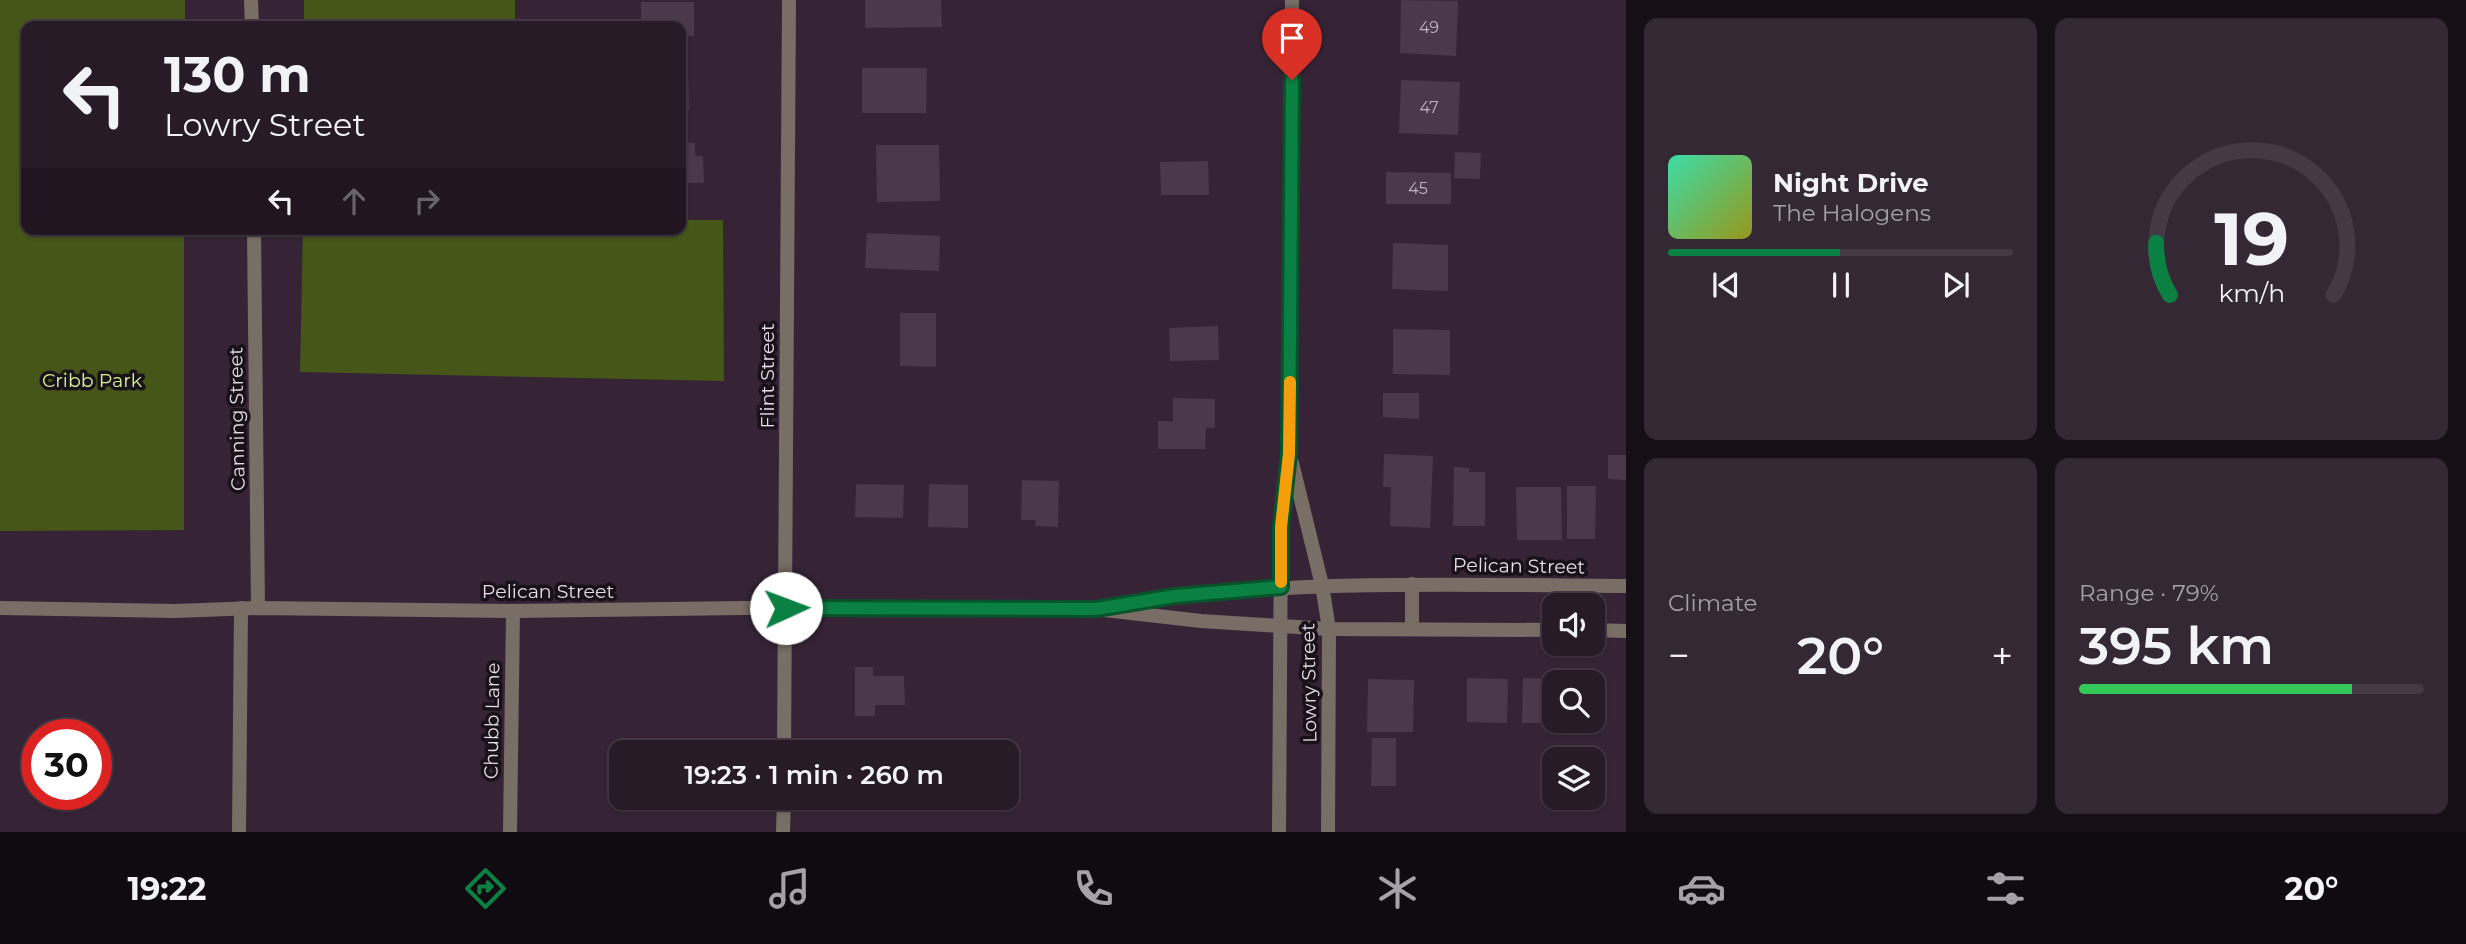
<!DOCTYPE html>
<meta charset="utf-8">
<style>
body{margin:0;font-family:Montserrat,sans-serif;background:#342834;color:#f1f3f6;height:100vh;display:flex;flex-direction:column;font-size:26px;white-space:nowrap}
*{box-sizing:border-box;margin:0}
p{font-size:23px;color:#a5a1a8}
.icon{flex:none;width:38px;height:38px;fill:none;stroke:currentColor;stroke-width:2;stroke-linecap:round;stroke-linejoin:round}
.map{position:relative;flex:1;overflow:hidden}
.panel{display:flex;flex-direction:column;gap:18px;padding:18px;background:#160f16;width:840px}
.panel>*{flex:none}
.hud{position:absolute;left:21px;top:21px;width:665px;height:214px;border-radius:14px;box-shadow:0 2px 5px #0004,0 0 0 2px #443945;background:#281b28;color:#f1f3f6;overflow:hidden}
.fabs{position:absolute;left:1542px;top:593px;display:grid;gap:14px}
.fabs a{display:grid;place-items:center;width:63px;height:63px;border-radius:14px;background:#281b28;box-shadow:0 2px 5px #0004,0 0 0 2px #443945;font-size:35px}
.speed{position:absolute;left:21px;top:719px;display:flex;gap:14px;font-size:35px;font-weight:700;text-align:center}
.speed>*{display:grid;place-content:center;width:91px;height:91px;border-radius:50%;background:#281b28;box-shadow:0 2px 5px #0004,0 0 0 2px #443945;line-height:1}
.speed .limit{border:10px solid #d22;background:#fff;color:#111}
.pin{position:absolute;display:grid;place-items:center;width:60px;height:60px;color:#fff;margin:-72px -30px;border-radius:50% 50% 50% 0;rotate:-45deg;box-shadow:0 0 7px #0007}
.pin .icon{rotate:45deg}
.me{position:absolute;width:77px;margin:-38px;rotate:88deg;stroke-linejoin:round;filter:drop-shadow(0 0 5px #0008)}
.turn{display:flex;align-items:center;gap:24px;height:147px;padding:0 28px;font-size:32px}
.turn .icon{width:91px;height:91px;stroke-width:2.5}
.turn b{display:block;font-size:49px;line-height:60px}
.lanes{display:flex;align-items:center;height:66px;padding:0 28px;background:#0003;justify-content:center;gap:35px;direction:ltr}
.lanes .off{opacity:.35}
.big{font-size:52px;font-weight:600;line-height:1.1}
.panel .tile{flex:1;display:flex;flex-direction:column;justify-content:center;gap:10px;min-width:0;padding:0 24px;border-radius:14px;background:#342834}
.panel .dial{align-items:center;gap:0}
.dial svg{height:182px;overflow:visible;fill:none;stroke:#443945;stroke-width:7;stroke-linecap:round;text-anchor:middle}
.dial text{fill:#f1f3f6;stroke:none}
.song{display:flex;align-items:center;gap:21px}
.cover{width:84px;height:84px;border-radius:10px;background:linear-gradient(135deg,hsl(160 70% 55%),hsl(60 70% 35%))}
.played{height:7px;border-radius:4px;background:linear-gradient(90deg,#0b8043 50%,#443945 50%)}
.keys{display:flex;justify-content:space-around;direction:ltr}
.heat{display:flex;justify-content:space-between;align-items:center;font-size:38px;direction:ltr}
.charge{height:10px;border-radius:5px;background:linear-gradient(90deg,#34c759 79%,#443945 0)}
.panel .tiles{flex:1;display:grid;gap:18px;grid-template-columns:repeat(2,1fr)}
.trip{position:absolute;left:609px;top:740px;width:410px;height:70px;border-radius:14px;background:#281b28;box-shadow:0 2px 5px #0004,0 0 0 2px #443945;font-weight:600;line-height:70px;text-align:center}
.tab-bar{display:flex;height:112px;justify-content:space-around;align-items:center;background:#100b10;color:#a5a1a8}
.tab-bar .icon{width:49px;height:49px}
.tab-bar .selected{color:#0b8043}
.tab-bar b{font-size:32px;color:#f1f3f6}
main{display:flex;flex:1;min-height:0}
.map>svg:first-child{display:block}
</style>
<main>
<div class="map">
<svg width="1626" height="832" viewBox="0 0 1626 832">
<rect width="100%" height="100%" fill="#362436"/>
<g fill="#465619">
<path d="M0,0H185V26H26V229H184V530L0,531Z"/>
<rect x="304" y="0" width="211" height="26"/>
<path d="M681,220H723L724,381L300,372L303,229H681Z"/>
</g>
<g fill="#4b384b">
<path d="M865,0H941L942,27L865,28Z"/>
<path d="M1401,0L1458,1L1456,56L1400,53Z"/>
<path d="M641,2H694V36H681V26H641Z"/>
<path d="M862,68H927L926,113H862Z"/>
<path d="M681,76H688L689,110H681Z"/>
<path d="M1401,80L1460,82L1458,135L1399,133Z"/>
<path d="M681,143H695V156H703L704,183H681Z"/>
<path d="M876,145H939L940,201L877,202Z"/>
<path d="M1455,152L1481,153L1480,179L1454,178Z"/>
<path d="M1208,161L1209,195H1161L1160,162Z"/>
<path d="M1386,172L1451,173V204H1386Z"/>
<path d="M867,233L940,236L939,271L865,268Z"/>
<path d="M1393,243L1448,245V291L1392,289Z"/>
<path d="M900,313H936V367L900,366Z"/>
<path d="M1218,326L1219,360L1170,361L1169,328Z"/>
<path d="M1393,329L1450,330V375L1393,374Z"/>
<path d="M1383,393H1419V419L1383,417Z"/>
<path d="M1173,398L1215,399V428H1206L1205,449H1158V421H1173Z"/>
<path d="M1384,454L1433,456L1430,528L1390,526L1391,487H1383Z"/>
<path d="M1608,455H1626V480L1608,479Z"/>
<path d="M1454,467L1469,468V472H1485V526H1453Z"/>
<path d="M1022,480L1059,481L1058,527L1035,526L1036,520H1021Z"/>
<path d="M856,484L904,485L903,518L855,517Z"/>
<path d="M929,484L968,485V528L928,527Z"/>
<path d="M1567,486H1596L1595,539H1567Z"/>
<path d="M1516,487H1561L1562,540H1517Z"/>
<path d="M855,667H873V676H904L905,705H875V716H855Z"/>
<path d="M1467,678L1508,679L1507,723L1467,722Z"/>
<path d="M1523,678L1589,680V682H1554V723H1522Z"/>
<path d="M1368,679L1414,680L1413,732H1367Z"/>
<path d="M861,738L915,739V752H861Z"/>
<path d="M1372,738H1396V786H1371Z"/>
<path d="M861,798H914V808L861,807Z"/>
</g>
<g fill="none" stroke-linecap="round" stroke-linejoin="round">
<g stroke="#796e66" stroke-width="14">
<path d="M251,0L252,26"/>
<path d="M254,229L258,608"/>
<path d="M1292,463L1322,585L1329,629L1328,832"/>
<path d="M1412,584V629"/>
<path d="M1115,606C1284,578 1455,585 1626,586"/>
<path d="M0,608L175,611L258,608L513,611L830,607L1096,609L1201,621L1329,629L1554,630"/>
<path d="M1592,630L1626,631"/>
<path d="M784,752L789,0"/>
<path d="M239,832L241,608"/>
<path d="M510,832L513,611"/>
<path d="M783,832L784,798"/>
<path d="M1279,832L1281,527L1289,454L1292,0"/>
</g>
</g>
<g fill="none" stroke-linecap="round" stroke-linejoin="round">
<g stroke="#07532c" stroke-width="18">
<path id="route" d="M786,608L1096,609L1175,596L1281,587V527L1289,454L1292,80"/>
</g>
<use href="#route" stroke="#0b8043" stroke-width="12"/>
<path stroke="#f59e0b" stroke-width="12" d="M1281,582V527L1289,454L1290,382"/>
</g>
<g text-anchor="middle" dominant-baseline="central" stroke-width="7" stroke-linejoin="round" paint-order="stroke">
<g font-size="16" fill="#c0b2c0">
<text x="1429" y="27">49</text>
<text x="1429" y="107">47</text>
<text x="1418" y="188">45</text>
</g>
<g font-size="19" fill="#e7dbe7" stroke="#191119">
<text transform="translate(767 376) rotate(-90)">Flint Street</text>
<text transform="translate(237 419) rotate(-91)">Canning Street</text>
<text transform="translate(1519 566) rotate(1)">Pelican Street</text>
<text x="548" y="591">Pelican Street</text>
<text transform="translate(1309 683) rotate(-91)">Lowry Street</text>
<text transform="translate(492 721) rotate(-89)">Chubb Lane</text>
</g>
<g font-size="19" fill="#d3f18f" stroke="#191119">
<text x="92" y="380">Cribb Park</text>
</g>
</g>
</svg>
<div class="fabs">
<a><svg class="icon" aria-label="sound" viewBox="0 0 24 24"><path d="M4 9h4l5-4v14l-5-4H4zM17 9q2 3 0 6"/></svg></a>
<a><svg class="icon" aria-label="search" viewBox="0 0 24 24"><circle cx="10" cy="10" r="6"/><path d="M15 15l6 6"/></svg></a>
<a><svg class="icon" aria-label="layers" viewBox="0 0 24 24"><path d="M12 4l9 5-9 5-9-5zM3 14l9 5 9-5"/></svg></a>
</div>
<div class="speed"><div class="limit">30</div></div>
<div class="pin" style="left:1292px;top:80px;background:#d93025"><svg class="icon" aria-label="arrive" viewBox="0 0 24 24"><path d="M6 21V4h12l-3 4 3 4H6"/></svg></div>
<svg class="me" style="left:786px;top:608px" viewBox="-20 -20 40 40"><circle r="19" fill="#fff"/><path d="M0-13L10 11 0 6-10 11z" fill="#0b8043"/></svg>
<div class="trip">19:23 · 1 min · 260 m</div>
<div class="hud">
<div class="turn"><svg class="icon" aria-label="left" viewBox="0 0 24 24"><path d="M17 20v-9H6M10 6l-5 5 5 5"/></svg><div><b>130 m</b>Lowry Street</div></div>
<div class="lanes"><svg class="icon" aria-label="left" viewBox="0 0 24 24"><path d="M17 20v-9H6M10 6l-5 5 5 5"/></svg><svg class="icon off" aria-label="ahead" viewBox="0 0 24 24"><path d="M12 20V5M6 11l6-6 6 6"/></svg><svg class="icon off" aria-label="right" viewBox="0 0 24 24"><path d="M7 20v-9h11M14 6l5 5-5 5"/></svg></div>
</div>
</div>
<section class="panel">
<div class="tiles">
<div class="tile">
<div class="song"><i class="cover"></i><div><b>Night Drive</b><p>The Halogens</p></div></div>
<div class="played"></div>
<div class="keys"><svg class="icon" aria-label="previous" viewBox="0 0 24 24"><path d="M18 5L8 12l10 7zM5 5v14"/></svg><svg class="icon" aria-label="pause" viewBox="0 0 24 24"><path d="M8 5v14M16 5v14"/></svg><svg class="icon" aria-label="next" viewBox="0 0 24 24"><path d="M6 5l10 7-10 7zM19 5v14"/></svg></div>
</div>
<div class="tile dial"><svg viewBox="0 0 100 80">
<path d="M14 69A42 42 0 1 1 86 69"/>
<path d="M14 69A42 42 0 0 1 8 46" stroke="#0b8043"/>
<text x="50" y="56" font-size="32" font-weight="700">19</text>
<text x="50" y="72" font-size="11">km/h</text>
</svg></div>
<div class="tile"><p>Climate</p>
<div class="heat"><a>−</a><b class="big">20°</b><a>+</a></div>
</div>
<div class="tile"><p>Range · 79%</p><b class="big">395 km</b><div class="charge"></div></div>
</div>
</section>
</main>
<nav class="tab-bar">
<b>19:22</b>
<svg class="icon selected" aria-label="directions" viewBox="0 0 24 24"><path d="M12 3l9 9-9 9-9-9zM9 14v-3h6M13 9l2 2-2 2"/></svg>
<svg class="icon" aria-label="music" viewBox="0 0 24 24"><path d="M9 18V5l10-2v13"/><circle cx="6" cy="18" r="3"/><circle cx="16" cy="16" r="3"/></svg>
<svg class="icon" aria-label="phone" viewBox="0 0 24 24"><path d="M5 4h4l2 5-3 2q2 4 5 5l2-3 5 2v4C11 20 4 13 5 4z"/></svg>
<svg class="icon" aria-label="climate" viewBox="0 0 24 24"><path d="M12 3v18M4 7l16 10M4 17L20 7"/></svg>
<svg class="icon" aria-label="car" viewBox="0 0 24 24"><path d="M5 17H2v-5l4-1 3-4h7l3 4 3 1v5h-3M9 17h6M6 11h13"/><circle cx="7" cy="17" r="2"/><circle cx="17" cy="17" r="2"/></svg>
<svg class="icon" aria-label="filters" viewBox="0 0 24 24"><path d="M4 7h16M4 17h16"/><circle cx="9" cy="7" r="2"/><circle cx="15" cy="17" r="2"/></svg>
<b>20°</b>
</nav>
